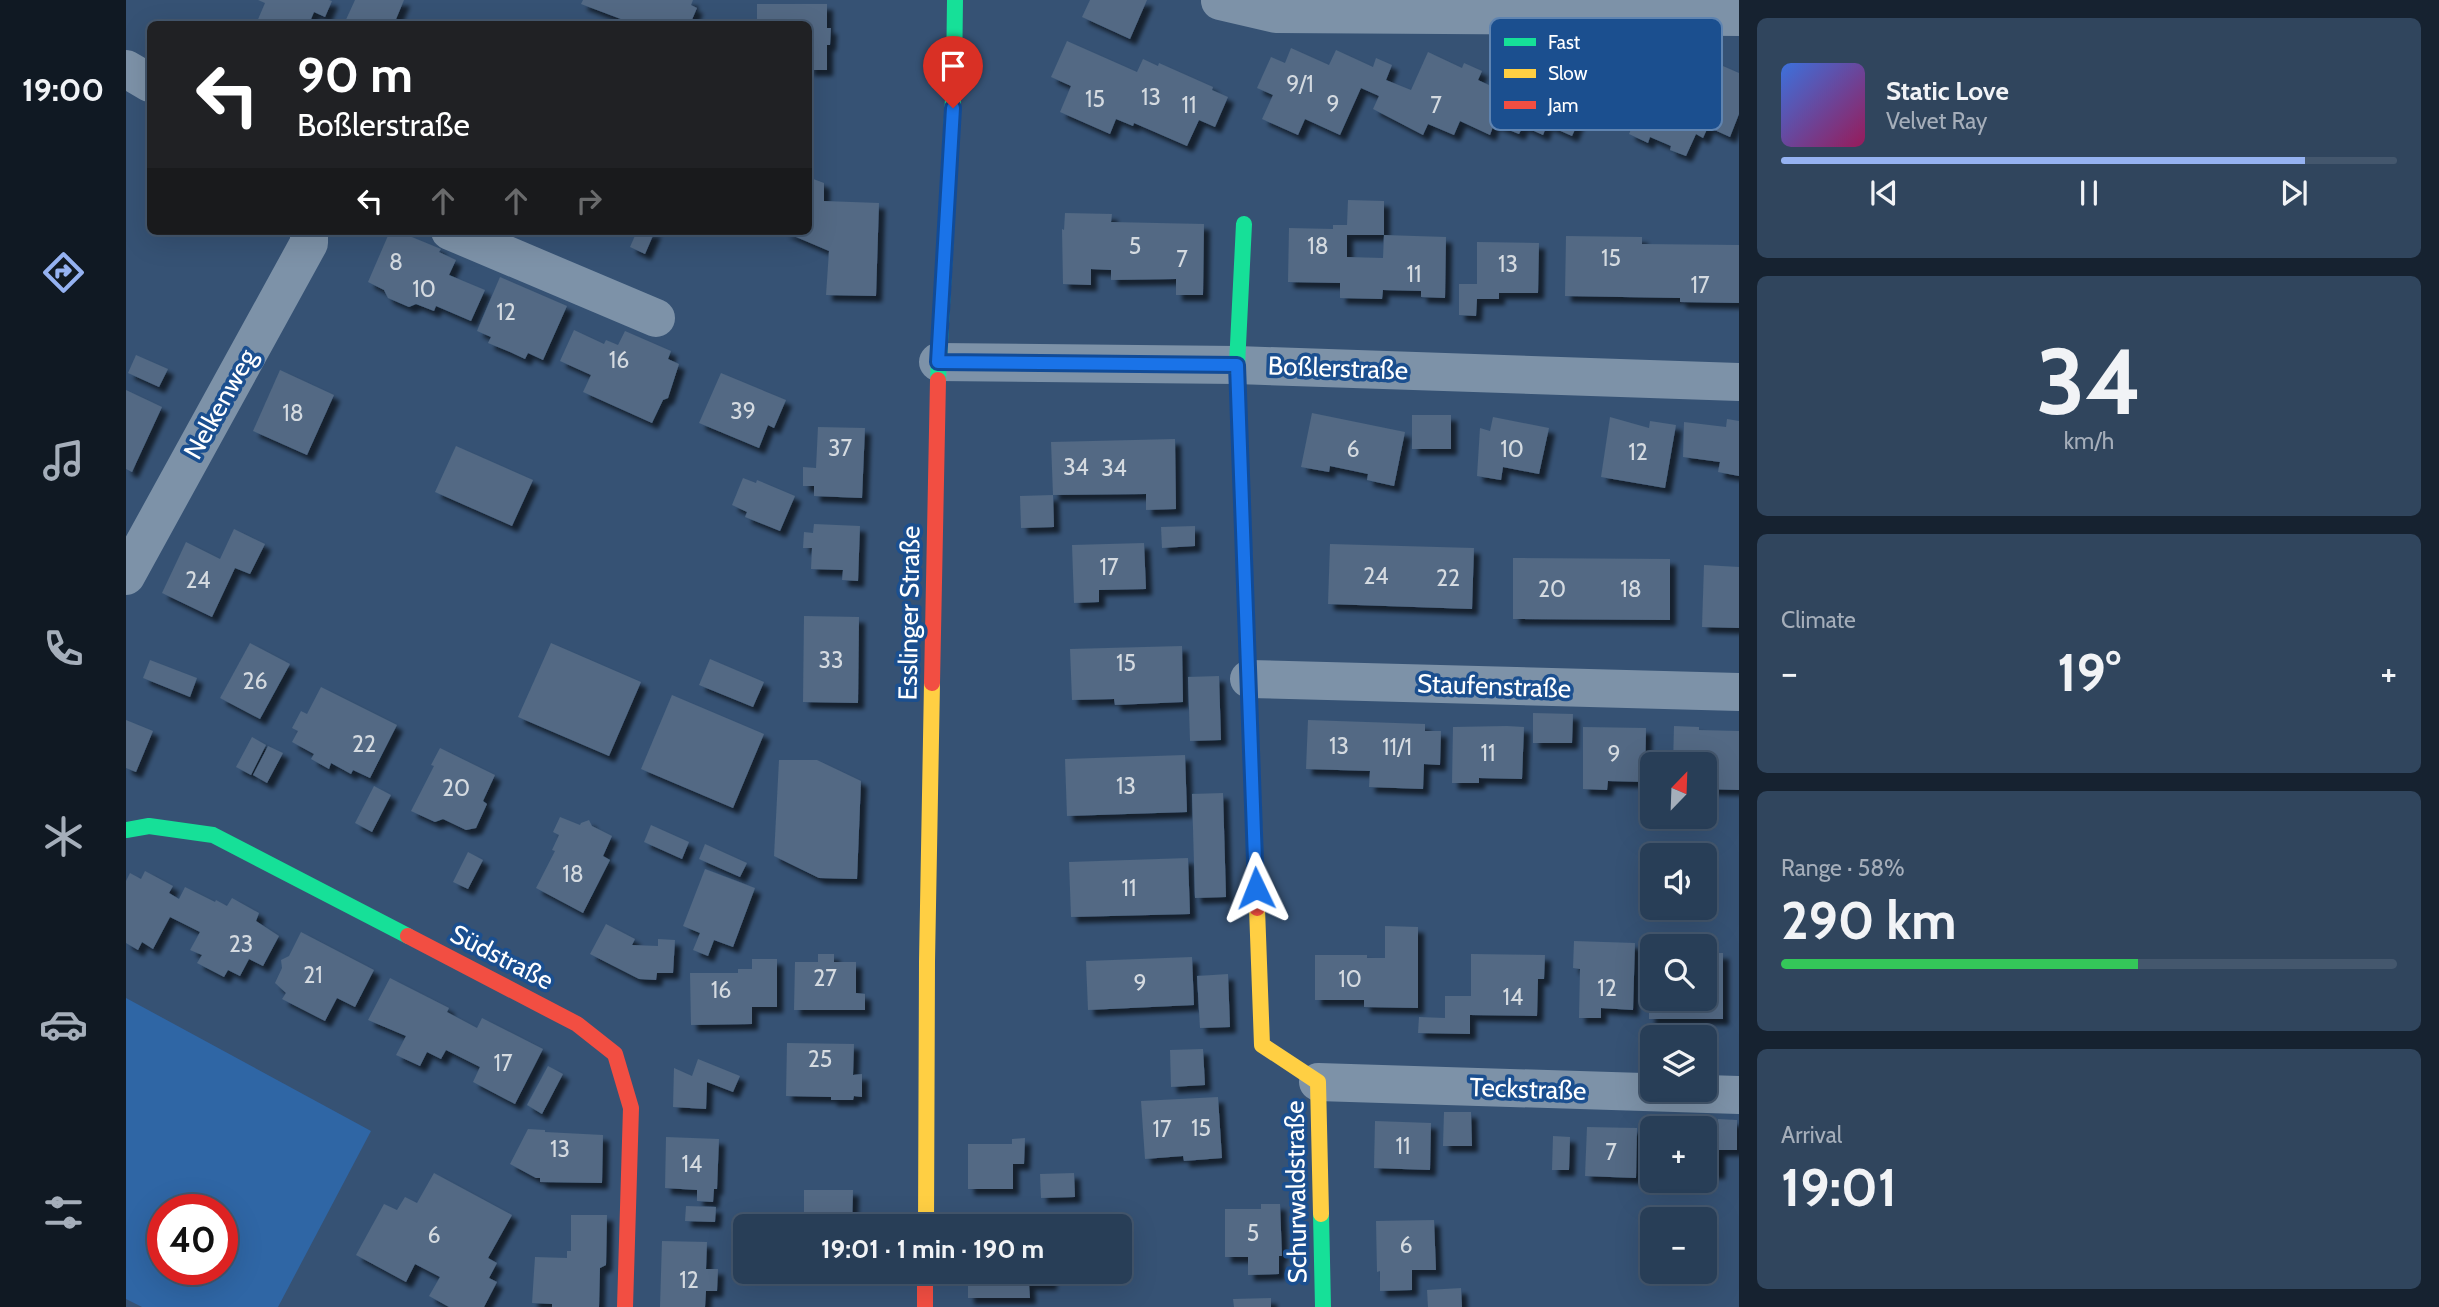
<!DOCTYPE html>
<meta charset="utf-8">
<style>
body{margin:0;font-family:Cabin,sans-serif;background:#30455d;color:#f1f3f6;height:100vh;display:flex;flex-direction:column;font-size:26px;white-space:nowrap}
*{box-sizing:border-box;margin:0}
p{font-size:23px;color:#a5aeba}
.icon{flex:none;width:38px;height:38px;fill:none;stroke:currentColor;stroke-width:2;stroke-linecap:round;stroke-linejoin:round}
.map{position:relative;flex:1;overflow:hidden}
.details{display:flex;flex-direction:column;gap:18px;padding:18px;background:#162230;width:700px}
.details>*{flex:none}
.hud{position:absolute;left:21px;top:21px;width:665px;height:214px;border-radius:10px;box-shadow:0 7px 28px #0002,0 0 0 2px #44576d;background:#202124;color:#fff;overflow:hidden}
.needle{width:46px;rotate:23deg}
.fabs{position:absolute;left:1514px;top:752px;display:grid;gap:14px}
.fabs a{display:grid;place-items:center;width:77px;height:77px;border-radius:10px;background:#283e57;box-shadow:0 7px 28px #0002,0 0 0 2px #44576d;font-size:35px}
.speed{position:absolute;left:21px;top:1194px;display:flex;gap:14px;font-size:35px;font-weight:700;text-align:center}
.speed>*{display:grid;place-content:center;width:91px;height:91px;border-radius:50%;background:#283e57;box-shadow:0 7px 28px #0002,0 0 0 2px #44576d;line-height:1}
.speed .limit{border:10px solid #d22;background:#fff;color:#111}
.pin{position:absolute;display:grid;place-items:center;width:60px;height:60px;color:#fff;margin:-72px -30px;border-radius:50% 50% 50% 0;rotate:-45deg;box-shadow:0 0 7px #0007}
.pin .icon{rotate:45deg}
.me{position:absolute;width:77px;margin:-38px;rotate:358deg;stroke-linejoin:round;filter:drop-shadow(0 0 5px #0008)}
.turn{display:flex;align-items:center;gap:24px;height:147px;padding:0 35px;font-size:32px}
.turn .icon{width:91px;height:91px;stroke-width:2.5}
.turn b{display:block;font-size:49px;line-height:60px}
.lanes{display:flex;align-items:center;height:66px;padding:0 35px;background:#0003;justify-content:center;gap:35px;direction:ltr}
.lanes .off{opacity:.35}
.big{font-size:52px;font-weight:800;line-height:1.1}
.details .tile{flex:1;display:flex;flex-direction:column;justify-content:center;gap:10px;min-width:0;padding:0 24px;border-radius:10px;background:#30455d}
.details .dial{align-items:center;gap:0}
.dial b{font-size:91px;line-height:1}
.song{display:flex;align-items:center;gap:21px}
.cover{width:84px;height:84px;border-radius:10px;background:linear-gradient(135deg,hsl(220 70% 55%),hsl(330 70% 35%))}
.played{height:7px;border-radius:4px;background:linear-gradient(90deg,#95b2f1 85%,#44576d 85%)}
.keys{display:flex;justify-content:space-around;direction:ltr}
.heat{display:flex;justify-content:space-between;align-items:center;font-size:38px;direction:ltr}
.charge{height:10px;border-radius:5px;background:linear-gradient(90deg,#34c759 58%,#44576d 0)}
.trip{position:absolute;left:607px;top:1214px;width:399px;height:70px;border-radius:10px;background:#283e57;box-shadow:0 7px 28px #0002,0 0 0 2px #44576d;font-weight:800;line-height:70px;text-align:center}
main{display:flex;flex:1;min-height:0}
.dock{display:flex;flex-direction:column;width:126px;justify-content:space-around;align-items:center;background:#101923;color:#a5aeba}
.dock .icon{width:49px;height:49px}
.dock .selected{color:#95b2f1}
.dock b{font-size:32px;color:#f1f3f6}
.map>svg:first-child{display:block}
</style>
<main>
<nav class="dock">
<b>19:00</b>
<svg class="icon selected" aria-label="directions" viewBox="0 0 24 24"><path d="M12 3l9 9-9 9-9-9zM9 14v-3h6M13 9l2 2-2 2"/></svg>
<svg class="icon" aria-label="music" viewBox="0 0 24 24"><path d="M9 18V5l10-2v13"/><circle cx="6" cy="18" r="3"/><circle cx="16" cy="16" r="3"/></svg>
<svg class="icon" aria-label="phone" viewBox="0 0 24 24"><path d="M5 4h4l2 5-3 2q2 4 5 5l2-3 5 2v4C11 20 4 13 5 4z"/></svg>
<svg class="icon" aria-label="climate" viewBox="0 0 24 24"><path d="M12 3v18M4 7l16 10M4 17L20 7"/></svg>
<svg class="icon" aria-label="car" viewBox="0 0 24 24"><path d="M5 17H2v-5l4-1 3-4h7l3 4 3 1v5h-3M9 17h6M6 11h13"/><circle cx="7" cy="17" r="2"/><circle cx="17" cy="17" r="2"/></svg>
<svg class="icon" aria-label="filters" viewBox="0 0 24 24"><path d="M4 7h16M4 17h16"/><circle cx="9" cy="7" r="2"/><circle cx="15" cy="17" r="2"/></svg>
</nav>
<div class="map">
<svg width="1613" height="1307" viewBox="0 0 1613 1307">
<defs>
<filter id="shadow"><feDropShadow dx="6" dy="6" stdDeviation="2" flood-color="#0009"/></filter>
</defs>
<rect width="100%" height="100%" fill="#365274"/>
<path fill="#2f66a5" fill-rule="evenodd" d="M0,998L245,1131L152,1307H16L0,1299ZM37,1209H96V1269H37Z"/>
<g fill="#526984" filter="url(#shadow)">
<path d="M132,0H203L206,1L199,17L188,12L183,24H130L139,3Z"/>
<path d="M229,0H278L268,24H218Z"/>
<path d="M457,0H567L565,5L571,8L565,22L559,20L557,24H508L455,4Z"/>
<path d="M964,0H1021L1004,39L956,17Z"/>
<path d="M631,4H701V28H705L704,45H701V70H682V24H631Z"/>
<path d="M941,41L1011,72L1017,59L1032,66L1033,63L1087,87L1086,90L1102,97L1089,127L1073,120L1061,146L1008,123L1007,126L990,119L984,134L934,112L945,86L925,77Z"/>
<path d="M1165,48L1203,65L1210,50L1247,67L1250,58L1266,65L1260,80L1285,90L1302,52L1336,68L1338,63L1356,71L1352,80L1380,93L1394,62L1420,73L1424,63L1436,68L1440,59L1474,74L1446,136L1421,125L1417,135L1397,126L1393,134L1368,124L1364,135L1334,121L1328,135L1302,124L1297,135L1247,109L1253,96L1235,88L1214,135L1179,119L1172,135L1136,119L1147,95L1131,88L1145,57L1159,63Z"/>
<path d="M1537,54L1580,69L1583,60L1613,73V114L1604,137L1582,127L1577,138L1570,134L1560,156L1544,150L1545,146L1524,137L1522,143L1503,134L1507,125L1487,115L1489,110L1471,103L1477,88L1495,96L1512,56L1533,64Z"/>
<path d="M682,177L698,183V201L753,203L750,296L700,295L703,251L656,231H682Z"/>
<path d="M1222,200L1258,201V235H1221V257L1257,258L1258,235L1320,237L1319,298L1295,297V291L1257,290L1256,299L1214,298V283L1162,282L1163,228L1207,229V225H1221Z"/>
<path d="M939,213L986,214L985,222L1078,224L1077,295H1050V279L985,280V270L965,269V285L937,284L936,229L938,230Z"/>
<path d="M264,231L280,237L281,235L315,249L313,252L330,260L323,275L359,290L345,321L310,306L308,311L290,304L283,307L262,298L258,290L242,282Z"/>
<path d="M511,231H529L519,254L504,247Z"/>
<path d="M1440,236L1516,237V244L1613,245V303L1554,302V298L1439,296Z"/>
<path d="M1351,242L1413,243L1412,293H1373V299H1351L1350,316L1333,315V284H1351Z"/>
<path d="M374,277L441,306L417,360L402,353L399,359L384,352L362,343L365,337L351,331Z"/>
<path d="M448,330L478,344L480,340L492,345L499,331L545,351L542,359L553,364L542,398L537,400L526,423L457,392L465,375L434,361Z"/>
<path d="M10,355L42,369L33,387L2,373Z"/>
<path d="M154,370L208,395L181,455L127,431Z"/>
<path d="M595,373L660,400L648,428L642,425L633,448L573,423Z"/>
<path d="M0,390L36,407L6,472L0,469Z"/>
<path d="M1186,413L1279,432L1268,486L1241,480L1242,474L1204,466L1203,472L1175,467Z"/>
<rect x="1286" y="415" width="39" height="34"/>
<path d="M1367,417L1423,428L1413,474L1377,467L1375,480L1351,476L1354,428L1364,431Z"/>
<path d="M1484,417L1523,428L1524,421L1550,425L1539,488L1475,477Z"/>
<path d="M1601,419L1613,421V476L1592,472L1594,462L1557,457L1558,422L1600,427Z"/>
<path d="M692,427L739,428L736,498L688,496V486H677V467L690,468Z"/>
<path d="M1049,439L1050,509L1020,510V494L927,495L925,442Z"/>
<path d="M330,446L407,480L386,526L309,492Z"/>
<path d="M617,478L630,483L631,480L669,496L654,531L619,517L621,512L606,505Z"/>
<path d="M927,495L928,527L895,528L894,496Z"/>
<path d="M688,524L734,526L732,581L716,580L717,570L685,569L686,548H677L678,532L687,533Z"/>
<path d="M1069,526V546L1036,548L1035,527Z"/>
<path d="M108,529L139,544L124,574L109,568L86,617L36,593L60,542L94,559Z"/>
<path d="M1018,543L1020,589L973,590V602L948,603L946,545Z"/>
<path d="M1204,544L1348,548L1346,609L1202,604Z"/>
<path d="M1387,558L1544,559V620L1387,619Z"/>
<path d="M1578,565L1613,567V628L1576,627Z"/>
<path d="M678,616L733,617L732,703L677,702Z"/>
<path d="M124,643L164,664L134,719L94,698Z"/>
<path d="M425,643L515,682L483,756L392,717Z"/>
<path d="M1056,646L1057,702L989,705L988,699L946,700L944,649Z"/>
<path d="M584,659L638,682L627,707L573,685Z"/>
<path d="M24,660L71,678L64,697L17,678Z"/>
<path d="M1093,676L1095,740L1064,741L1062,677Z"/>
<path d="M195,687L271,725L244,778L227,770L225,774L205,763L203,769L185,759L188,754L166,742L172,731L166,728L175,711L181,714Z"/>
<path d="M546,695L638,734L607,808L515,769Z"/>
<path d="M1407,713L1447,714L1446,743H1407Z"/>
<path d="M0,720L27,731L10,772L0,768Z"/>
<path d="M1182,720L1299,724V731H1315L1314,765L1298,764L1297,789L1243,787L1244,771L1180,769Z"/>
<path d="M1381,726L1398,727L1396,779L1353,778V783H1326L1327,727Z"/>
<path d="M1548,726L1573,727V730L1613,731V790L1578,789V765H1547Z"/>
<path d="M1457,727L1520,728L1519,782L1482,781L1481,790L1457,789Z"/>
<path d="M126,737L140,745L125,775L110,767Z"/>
<path d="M142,746L157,753L141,783L127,775Z"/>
<path d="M314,748L369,775L357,801L361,804L350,828L340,830L317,819L309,822L285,811L308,766L305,765Z"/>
<path d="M1059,755L1061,812L941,816L939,759Z"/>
<path d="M653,760H691L735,781L731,879L693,878L648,856Z"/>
<path d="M248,786L265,795L246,832L229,823Z"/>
<path d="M1097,793L1100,897L1069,898L1066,794Z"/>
<path d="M434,817L454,825L455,823L463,820L466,826L486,836L477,856L484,860L457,913L410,888L429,851L426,850L433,835L427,832Z"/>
<path d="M525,825L563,842L556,859L518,842Z"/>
<path d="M579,844L621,863L614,877L573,859Z"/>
<path d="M342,852L357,860L342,889L327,882Z"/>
<path d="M1062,858L1064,914L945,917L943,862Z"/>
<path d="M579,869L629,888L607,947L588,940L582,956L567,950L574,933L557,926Z"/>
<path d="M19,871L47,886L43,893L53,899L59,887L89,902L90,900L101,906L106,898L133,913L130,921L153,936L137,966L123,959L114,976L102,970L98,977L71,963L76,955L64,950L74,932L44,917L27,949L16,942L12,950L0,943V881L4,873L15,879Z"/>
<path d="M480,924L509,939L506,945L532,946V939L549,940L547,973H531L530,980L513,979L464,954Z"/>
<path d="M1259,926L1292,927V1008L1238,1007V1000H1189V955H1241V958H1259Z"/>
<path d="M175,932L248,970L229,1007L211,998L199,1021L156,999L160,993L149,983L156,968L155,960L163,956Z"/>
<path d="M1448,941L1509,943L1507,1010L1475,1008V1018H1453L1454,969L1447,968Z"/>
<path d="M1578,953H1597V1019H1523V974H1526V999H1578Z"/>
<path d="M692,954H708V962H730V993L739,994V1010H668L669,962H692Z"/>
<path d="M1345,954L1419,955L1418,979H1412L1411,1016L1344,1015V1034L1292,1033L1293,1017L1319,1018V996H1345Z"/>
<path d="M1066,957L1068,1005L962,1010L960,961Z"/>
<path d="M626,959H651V1007H626V1024L565,1025L564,973H612V969H626Z"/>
<path d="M1102,974L1104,1027L1074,1028L1071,976Z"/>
<path d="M264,978L323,1008L321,1012L351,1028L356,1018L417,1049L389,1104L347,1082L354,1067L320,1050L315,1059L301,1052L294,1066L270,1055L280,1036L242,1020Z"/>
<path d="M661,1043L728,1044L727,1075L736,1074V1097L728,1096L727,1100H705V1097L660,1096Z"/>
<path d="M1077,1049L1079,1085L1045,1087L1044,1050Z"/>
<path d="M572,1059L614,1076L607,1092L581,1082L580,1109L547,1107L548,1068L566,1076Z"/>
<path d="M422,1066L437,1074L416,1114L401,1105Z"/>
<path d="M1092,1097L1096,1158L1058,1161L1057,1156L1019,1159L1015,1101Z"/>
<path d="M1318,1112H1345L1346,1146H1317Z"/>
<path d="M1592,1119L1611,1120V1150H1593V1173H1578V1130H1592Z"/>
<path d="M1249,1121L1305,1123L1304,1170L1248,1168Z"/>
<path d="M1461,1127L1511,1128L1510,1178L1459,1176Z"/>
<path d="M402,1129L419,1130V1132L477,1135L476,1183L414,1182V1178H410L384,1164Z"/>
<path d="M1427,1136L1444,1137L1443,1170H1426Z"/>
<path d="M540,1137L593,1139L591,1189H588L587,1202L571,1201V1190L539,1188Z"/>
<path d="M899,1138L898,1164H887V1189H842V1144H886V1139Z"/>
<path d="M308,1173L386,1215L362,1258L371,1263L363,1278L371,1282L358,1307H323L303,1296L314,1277L289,1264L280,1282L230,1255L258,1204L271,1210L279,1197L291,1203Z"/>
<path d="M948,1173L949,1197L915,1198L914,1174Z"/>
<path d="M678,1190H727L726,1227H678Z"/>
<path d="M1135,1204H1154L1156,1256H1153V1274L1122,1275V1257H1099V1209H1135Z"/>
<path d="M560,1206L590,1207L589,1222L559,1221Z"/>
<path d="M445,1215H481L480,1265L474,1268L473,1307H426V1304L406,1303L409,1257L441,1258V1251H445Z"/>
<path d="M903,1219V1227H842V1220Z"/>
<path d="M1308,1220L1310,1270H1286V1290L1254,1291V1271L1251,1272L1250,1221Z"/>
<path d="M536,1241L581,1242L580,1269H592L591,1291H580L579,1307H534Z"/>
<path d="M842,1272H925V1284H903L904,1298H842Z"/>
<path d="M1335,1288L1336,1307H1302L1301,1290Z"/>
<path d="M1145,1298V1307H1108L1107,1299Z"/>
</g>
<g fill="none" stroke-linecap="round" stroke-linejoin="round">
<g stroke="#7d92a8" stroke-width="38">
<path d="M1094,1L1150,14L1613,17"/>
<path d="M0,69L24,83"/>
<path d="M324,231L530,318"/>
<path d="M812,362L1111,365L1613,382"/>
<path d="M0,576L183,243V231"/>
<path d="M1123,679L1613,692"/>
<path d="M1192,1082L1613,1095"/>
</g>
<g stroke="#16e098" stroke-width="16">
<path d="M812,380L828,80L829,0"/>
<path d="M1117,523L1111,365L1118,224"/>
<path d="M0,830L23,826L87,835L282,936"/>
<path d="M1195,1214L1197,1307"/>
</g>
<g stroke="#ffcf43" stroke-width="16">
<path d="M1131,908L1136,1045L1192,1082L1195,1214"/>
<path d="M800,1227L801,962L806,683"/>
</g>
<g stroke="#f24e42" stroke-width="16">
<path d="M1117,523L1131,908"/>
<path d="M806,683L812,380"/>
<path d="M282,936L451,1024L489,1054L505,1108L499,1307"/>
<path d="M799,1272V1307"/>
</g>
</g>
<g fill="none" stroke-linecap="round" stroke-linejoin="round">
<g stroke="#114b97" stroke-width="18">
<path id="route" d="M827,108L812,362L1111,365L1130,888"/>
</g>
<use href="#route" stroke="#1a73e8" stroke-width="12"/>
</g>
<g text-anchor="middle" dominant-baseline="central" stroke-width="7" stroke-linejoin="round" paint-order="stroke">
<g font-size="23" fill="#d4dae0">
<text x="1174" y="84">9/1</text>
<text x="1025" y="97">13</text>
<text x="969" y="99">15</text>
<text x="1207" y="104">9</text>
<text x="1063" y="105">11</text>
<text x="1310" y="105">7</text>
<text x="1009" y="246">5</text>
<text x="1192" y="246">18</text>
<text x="1485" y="258">15</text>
<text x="1056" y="259">7</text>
<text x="270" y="262">8</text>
<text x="1382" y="264">13</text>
<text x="1288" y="274">11</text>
<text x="1574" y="285">17</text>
<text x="298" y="289">10</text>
<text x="380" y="312">12</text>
<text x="493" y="360">16</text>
<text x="617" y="411">39</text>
<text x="167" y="413">18</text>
<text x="714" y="448">37</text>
<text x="1227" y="449">6</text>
<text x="1386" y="449">10</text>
<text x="1512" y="452">12</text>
<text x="950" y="467">34</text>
<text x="988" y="468">34</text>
<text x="983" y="567">17</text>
<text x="1250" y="576">24</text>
<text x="1322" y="578">22</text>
<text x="72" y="580">24</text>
<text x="1426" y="589">20</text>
<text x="1505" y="589">18</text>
<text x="705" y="660">33</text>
<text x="1000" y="663">15</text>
<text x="129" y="681">26</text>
<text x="238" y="744">22</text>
<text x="1213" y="746">13</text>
<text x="1271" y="747">11/1</text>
<text x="1362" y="753">11</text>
<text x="1488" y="754">9</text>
<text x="1000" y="786">13</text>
<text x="330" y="788">20</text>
<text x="447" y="874">18</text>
<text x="1003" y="888">11</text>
<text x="115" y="944">23</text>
<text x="187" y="975">21</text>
<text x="699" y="978">27</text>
<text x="1224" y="979">10</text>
<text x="1014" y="983">9</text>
<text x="1481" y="988">12</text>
<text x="595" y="990">16</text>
<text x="1387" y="997">14</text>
<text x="694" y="1059">25</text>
<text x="377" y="1063">17</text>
<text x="1075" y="1128">15</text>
<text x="1036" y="1129">17</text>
<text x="1277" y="1146">11</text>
<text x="434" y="1149">13</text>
<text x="1485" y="1152">7</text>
<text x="566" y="1164">14</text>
<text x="1127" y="1233">5</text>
<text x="308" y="1235">6</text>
<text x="1280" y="1245">6</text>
<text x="563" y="1280">12</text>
</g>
<g font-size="26" fill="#fff" stroke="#1b4f8f">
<text transform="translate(1212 368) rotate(2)">Boßlerstraße</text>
<text transform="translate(94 404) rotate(-61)">Nelkenweg</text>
<text transform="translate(783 613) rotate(-89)">Esslinger Straße</text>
<text transform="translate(1368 686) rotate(2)">Staufenstraße</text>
<text transform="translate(376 957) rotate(27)">Südstraße</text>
<text transform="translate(1402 1089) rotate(2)">Teckstraße</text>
<text transform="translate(1170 1192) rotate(-91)">Schurwaldstraße</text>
</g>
</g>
<rect x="1364" y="18" width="232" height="112" rx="10" fill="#1b4f8f" stroke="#5f84b1" stroke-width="2"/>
<rect x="1378" y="38" width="32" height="8" fill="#16e098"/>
<rect x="1378" y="69" width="32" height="9" fill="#ffcf43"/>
<rect x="1378" y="101" width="32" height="8" fill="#f24e42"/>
<g font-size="19" fill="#fff">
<text x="1422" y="49">Fast</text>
<text x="1422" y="80">Slow</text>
<text x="1422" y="112">Jam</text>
</g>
</svg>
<div class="fabs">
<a><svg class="needle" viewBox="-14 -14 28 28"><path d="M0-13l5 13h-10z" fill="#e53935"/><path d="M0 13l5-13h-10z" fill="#a5aeba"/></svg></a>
<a><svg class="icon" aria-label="sound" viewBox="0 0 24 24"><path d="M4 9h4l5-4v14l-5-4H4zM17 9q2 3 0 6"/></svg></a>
<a><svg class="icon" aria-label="search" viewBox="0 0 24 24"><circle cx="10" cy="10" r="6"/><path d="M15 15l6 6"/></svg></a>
<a><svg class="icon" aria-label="layers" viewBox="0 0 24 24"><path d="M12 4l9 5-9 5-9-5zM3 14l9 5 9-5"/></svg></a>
<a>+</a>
<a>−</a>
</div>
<div class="speed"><div class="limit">40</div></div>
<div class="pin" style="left:827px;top:108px;background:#d93025"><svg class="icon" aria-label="arrive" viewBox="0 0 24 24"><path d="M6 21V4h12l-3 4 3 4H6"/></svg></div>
<svg class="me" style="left:1130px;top:888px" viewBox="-20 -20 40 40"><path d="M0-17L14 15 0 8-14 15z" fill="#1a73e8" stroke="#fff" stroke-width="4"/></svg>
<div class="trip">19:01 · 1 min · 190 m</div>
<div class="hud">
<div class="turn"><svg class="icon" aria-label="left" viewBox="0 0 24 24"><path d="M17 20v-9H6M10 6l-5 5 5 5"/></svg><div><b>90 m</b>Boßlerstraße</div></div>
<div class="lanes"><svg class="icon" aria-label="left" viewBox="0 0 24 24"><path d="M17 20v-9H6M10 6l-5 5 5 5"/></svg><svg class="icon off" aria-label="ahead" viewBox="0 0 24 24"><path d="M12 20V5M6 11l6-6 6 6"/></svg><svg class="icon off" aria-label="ahead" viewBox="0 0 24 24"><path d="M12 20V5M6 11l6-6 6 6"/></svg><svg class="icon off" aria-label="right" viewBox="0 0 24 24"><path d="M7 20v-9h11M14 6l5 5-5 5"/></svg></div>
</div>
</div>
<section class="details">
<div class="tile">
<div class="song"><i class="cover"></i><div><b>Static Love</b><p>Velvet Ray</p></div></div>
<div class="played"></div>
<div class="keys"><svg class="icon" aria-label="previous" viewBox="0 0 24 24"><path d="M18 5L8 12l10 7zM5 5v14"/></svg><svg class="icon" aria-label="pause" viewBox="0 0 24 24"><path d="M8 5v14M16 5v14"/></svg><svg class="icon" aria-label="next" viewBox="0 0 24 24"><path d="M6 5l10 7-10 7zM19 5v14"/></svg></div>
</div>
<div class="tile dial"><b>34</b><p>km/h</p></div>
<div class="tile"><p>Climate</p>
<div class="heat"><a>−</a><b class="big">19°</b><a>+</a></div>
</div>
<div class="tile"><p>Range · 58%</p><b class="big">290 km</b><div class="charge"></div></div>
<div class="tile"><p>Arrival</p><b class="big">19:01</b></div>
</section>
</main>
